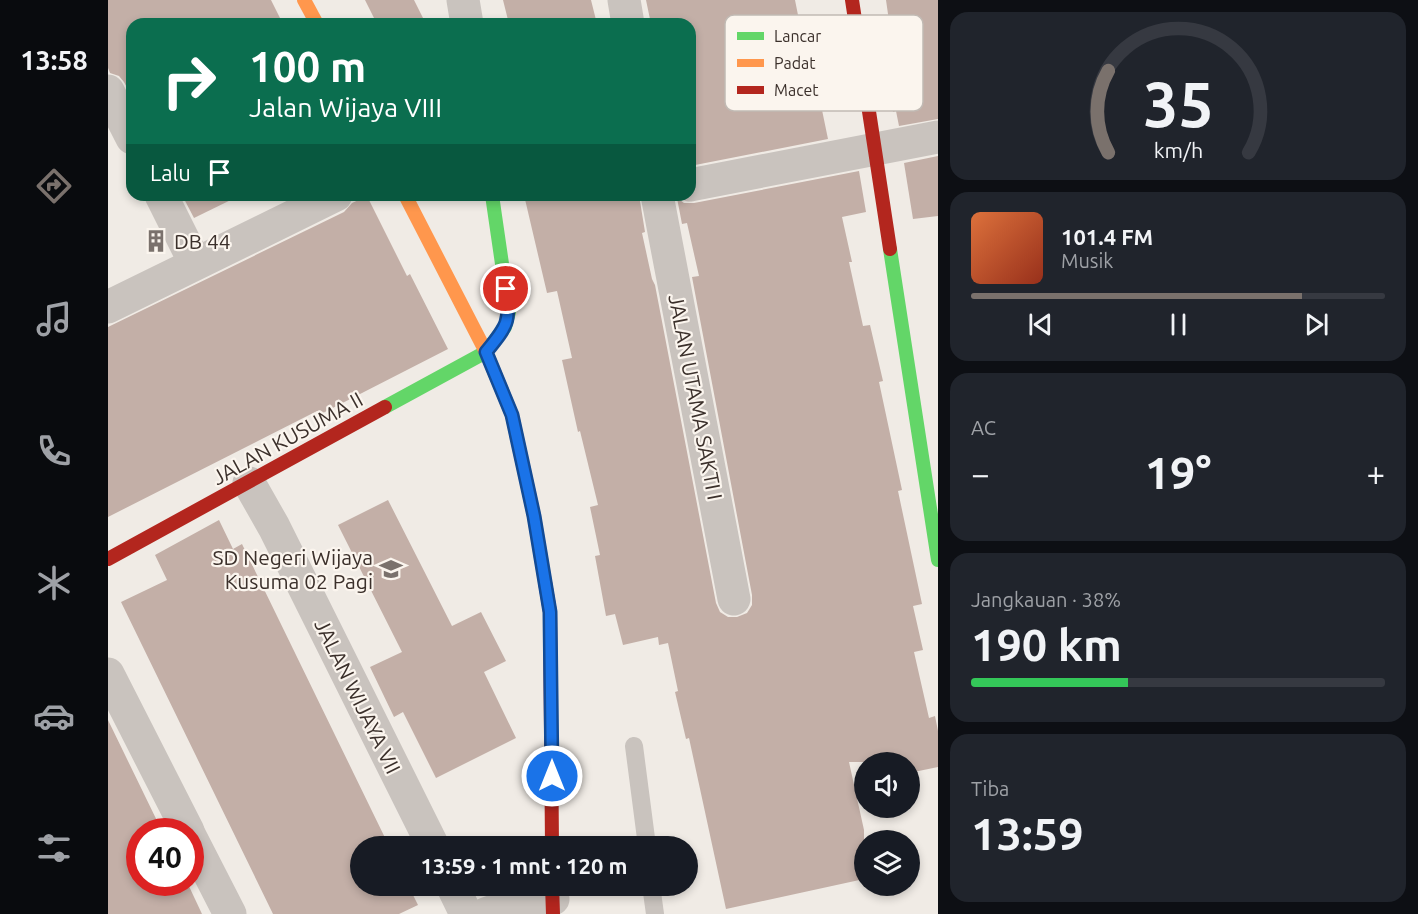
<!DOCTYPE html>
<html lang="id">
<meta charset="utf-8">
<style>
body{margin:0;font-family:Ubuntu,sans-serif;background:#20242c;color:#f1f3f6;height:100vh;display:flex;flex-direction:column;font-size:22px;white-space:nowrap}
*{box-sizing:border-box;margin:0}
p{font-size:20px;color:#9ea1a6}
.icon{flex:none;width:33px;height:33px;fill:none;stroke:currentColor;stroke-width:2;stroke-linecap:round;stroke-linejoin:round}
.map{position:relative;flex:1;overflow:hidden}
.drawer{display:flex;flex-direction:column;gap:12px;padding:12px;background:#0d0f14;width:480px}
.drawer>*{flex:none}
.hud{position:absolute;left:18px;top:18px;width:570px;height:183px;border-radius:18px;box-shadow:0 3px 9px #0003;background:#0b6e4f;color:#fff;overflow:hidden}
.controls{position:absolute;left:746px;top:752px;display:grid;gap:12px}
.controls a{display:grid;place-items:center;width:66px;height:66px;border-radius:50%;background:#171b24;box-shadow:0 3px 9px #0003;font-size:30px}
.speed{position:absolute;left:18px;top:818px;display:flex;gap:12px;font-size:30px;font-weight:700;text-align:center}
.speed>*{display:grid;place-content:center;width:78px;height:78px;border-radius:50%;background:#171b24;box-shadow:0 3px 9px #0003;line-height:1}
.speed .limit{border:9px solid #d22;background:#fff;color:#111}
.pin{position:absolute;display:grid;place-items:center;width:51px;height:51px;color:#fff;margin:-26px;border:3px solid #fff;border-radius:50%;box-shadow:0 2px 6px #0007}
.me{position:absolute;width:66px;margin:-33px;rotate:0deg;stroke-linejoin:round;filter:drop-shadow(0 0 4px #0008)}
.turn{display:flex;align-items:center;gap:21px;height:126px;padding:0 24px;font-size:27px}
.turn .icon{width:78px;height:78px;stroke-width:2.5}
.turn b{display:block;font-size:42px;line-height:51px}
.then{display:flex;align-items:center;height:57px;padding:0 24px;background:#0003;gap:12px;font-size:22px}
.big{font-size:45px;font-weight:700;line-height:1.1}
.drawer .tile{flex:1;display:flex;flex-direction:column;justify-content:center;gap:9px;min-width:0;padding:0 21px;border-radius:18px;background:#20242c}
.drawer .dial{align-items:center;gap:0}
.dial svg{height:156px;overflow:visible;fill:none;stroke:#363941;stroke-width:7;stroke-linecap:round;text-anchor:middle}
.dial text{fill:#f1f3f6;stroke:none}
.song{display:flex;align-items:center;gap:18px}
.cover{width:72px;height:72px;border-radius:9px;background:linear-gradient(135deg,hsl(20 70% 55%),hsl(10 70% 35%))}
.played{height:6px;border-radius:3px;background:linear-gradient(90deg,#7a716c 80%,#363941 80%)}
.keys{display:flex;justify-content:space-around;direction:ltr}
.heat{display:flex;justify-content:space-between;align-items:center;font-size:33px;direction:ltr}
.charge{height:9px;border-radius:4px;background:linear-gradient(90deg,#34c759 38%,#363941 0)}
.trip{position:absolute;left:242px;top:836px;width:348px;height:60px;border-radius:30px;background:#171b24;box-shadow:0 3px 9px #0003;font-weight:700;line-height:60px;text-align:center}
main{display:flex;flex:1;min-height:0}
.dock{display:flex;flex-direction:column;width:108px;justify-content:space-around;align-items:center;background:#090b0e;color:#9ea1a6}
.dock .icon{width:42px;height:42px}
.dock .current{color:#7a716c}
.dock b{font-size:27px;color:#f1f3f6}
.map>svg:first-child{display:block}
</style>
<main>
<nav class="dock">
<b>13:58</b>
<svg class="icon current" aria-label="directions" viewBox="0 0 24 24"><path d="M12 3l9 9-9 9-9-9zM9 14v-3h6M13 9l2 2-2 2"/></svg>
<svg class="icon" aria-label="music" viewBox="0 0 24 24"><path d="M9 18V5l10-2v13"/><circle cx="6" cy="18" r="3"/><circle cx="16" cy="16" r="3"/></svg>
<svg class="icon" aria-label="phone" viewBox="0 0 24 24"><path d="M5 4h4l2 5-3 2q2 4 5 5l2-3 5 2v4C11 20 4 13 5 4z"/></svg>
<svg class="icon" aria-label="climate" viewBox="0 0 24 24"><path d="M12 3v18M4 7l16 10M4 17L20 7"/></svg>
<svg class="icon" aria-label="car" viewBox="0 0 24 24"><path d="M5 17H2v-5l4-1 3-4h7l3 4 3 1v5h-3M9 17h6M6 11h13"/><circle cx="7" cy="17" r="2"/><circle cx="17" cy="17" r="2"/></svg>
<svg class="icon" aria-label="filters" viewBox="0 0 24 24"><path d="M4 7h16M4 17h16"/><circle cx="9" cy="7" r="2"/><circle cx="15" cy="17" r="2"/></svg>
</nav>
<div class="map">
<svg width="830" height="914" viewBox="0 0 830 914">
<rect width="100%" height="100%" fill="#f0ebe5"/>
<g fill="#c3afa7">
<path d="M0,0H163L175,24H24V97L16,82L11,76L2,73L0,68Z"/>
<path d="M257,0H306L318,24H269Z"/>
<path d="M395,0H483L489,24H401Z"/>
<path d="M538,0H687L698,55L712,52L718,79L708,81L720,139L582,166V24H543Z"/>
<path d="M778,0H830V119L791,126L788,111L785,112L778,64L787,63Z"/>
<path d="M830,156V216L805,219L796,163Z"/>
<path d="M751,171L758,212L734,217L744,262H741L755,326L762,325L775,381L771,382L794,490L790,491L814,604L805,606L815,650L806,652L821,718L827,716L830,731V767L801,773V762H741L756,830V879L618,909L581,738L578,739L567,692L570,691L560,643L551,645L550,637L515,645L507,614L498,616L487,556L492,555L482,507L490,505L472,431L470,432L454,360L464,358L449,291L439,293L416,195H531L537,232L534,233L544,279L547,285L608,603L612,612L620,617H629L639,613L644,605V595L584,277L591,276L579,223L574,224L569,198L576,203H586Z"/>
<path d="M74,195H133L86,218Z"/>
<path d="M259,196L299,276L302,274L340,349L211,415L209,411L0,517V327L236,212L244,203Z"/>
<path d="M280,500L344,626L373,612L398,661L376,672L408,738L328,778L295,712L286,717L262,667L294,652L230,525Z"/>
<path d="M111,520L125,549L134,544L281,846H252V885H300L310,905L291,914H165L13,602L59,580L47,555Z"/>
<path d="M0,720L54,831H32V882H79L94,914H0Z"/>
</g>
<g fill="none" stroke-linecap="round" stroke-linejoin="round">
<g stroke="#c9c3be" stroke-width="18">
<path d="M526,746L539,846"/>
<path d="M543,885L547,914"/>
</g>
<g stroke="#c9c3be" stroke-width="33">
<path d="M355,0L359,24"/>
<path d="M516,0L520,24"/>
<path d="M0,91L24,138"/>
<path d="M582,185L830,137"/>
<path d="M53,195L87,263"/>
<path d="M549,195L626,599"/>
<path d="M0,307L228,195"/>
<path d="M141,483L166,527L325,846"/>
<path d="M0,674L80,831"/>
<path d="M82,836L122,914"/>
<path d="M344,885L358,914"/>
<path d="M377,914L391,909L445,899"/>
</g>
<g stroke="#63d668" stroke-width="14">
<path d="M782,249L830,560"/>
<path d="M277,407L378,352L397,327L401,312L384,195"/>
</g>
<g stroke="#ff974d" stroke-width="14">
<path d="M196,0L209,24"/>
<path d="M297,195L378,352L404,415L426,516L437,582"/>
</g>
<g stroke="#b3261e" stroke-width="14">
<path d="M744,0L782,249"/>
<path d="M0,559L277,407"/>
<path d="M437,582L442,612L444,846"/>
<path d="M444,885L445,914"/>
</g>
</g>
<g fill="none" stroke-linecap="round" stroke-linejoin="round">
<g stroke="#114b97" stroke-width="15">
<path id="route" d="M398,289C403,322 399,326 378,352L404,415L426,516L442,612L444,776"/>
</g>
<use href="#route" stroke="#1a73e8" stroke-width="10"/>
</g>
<defs>
<g id="building-bare" transform="scale(1.8)"><path d="M-4-6H4V6H1V3H-1V6H-4ZM-2.5-4.3h1.7v1.8h-1.7ZM.8-4.3h1.7v1.8H.8ZM-2.5-1h1.7V.8h-1.7ZM.8-1h1.7V.8H.8Z" fill="#7a716c" stroke="#fbf5ee" stroke-width="2.5" paint-order="stroke"/></g>
<g id="school-bare" transform="scale(1.8)"><path d="M0-5L7-2L0 1L-7-2ZM-4 1L0 2.5L4 1V4Q0 6-4 4Z" fill="#7a716c" stroke="#fbf5ee" stroke-width="2.5" paint-order="stroke"/></g>
</defs>
<g fill-rule="evenodd">
<use href="#building-bare" x="48" y="241"/>
<use href="#school-bare" x="283" y="569"/>
</g>
<g text-anchor="middle" dominant-baseline="central" stroke-width="4.5" stroke-linejoin="round" paint-order="stroke">
<g font-size="21" fill="#3b302b" stroke="#fbf5ee" text-anchor="start">
<text x="66" y="241">DB 44</text>
<text x="265" y="557" text-anchor="end">SD Negeri Wijaya<tspan x="265" dy="24">Kusuma 02 Pagi</tspan></text>
</g>
<g font-size="21" fill="#3b302b" stroke="#fbf5ee">
<text transform="translate(588 397) rotate(79)">JALAN UTAMA SAKTI I</text>
<text transform="translate(179 438) rotate(-29)">JALAN KUSUMA II</text>
<text transform="translate(250 696) rotate(64)">JALAN WIJAYA VII</text>
</g>
</g>
<rect x="617" y="15" width="198" height="96" rx="9" fill="#fbf5ee" stroke="#c1bab4" stroke-width="1.5"/>
<rect x="629" y="32" width="27" height="8" fill="#63d668"/>
<rect x="629" y="59" width="27" height="8" fill="#ff974d"/>
<rect x="629" y="86" width="27" height="8" fill="#b3261e"/>
<g font-size="16" fill="#3b302b">
<text x="666" y="42">Lancar</text>
<text x="666" y="69">Padat</text>
<text x="666" y="96">Macet</text>
</g>
</svg>
<div class="controls">
<a><svg class="icon" aria-label="sound" viewBox="0 0 24 24"><path d="M4 9h4l5-4v14l-5-4H4zM17 9q2 3 0 6"/></svg></a>
<a><svg class="icon" aria-label="layers" viewBox="0 0 24 24"><path d="M12 4l9 5-9 5-9-5zM3 14l9 5 9-5"/></svg></a>
</div>
<div class="speed"><div class="limit">40</div></div>
<div class="pin" style="left:398px;top:289px;background:#d93025"><svg class="icon" aria-label="arrive" viewBox="0 0 24 24"><path d="M6 21V4h12l-3 4 3 4H6"/></svg></div>
<svg class="me" style="left:444px;top:776px" viewBox="-20 -20 40 40"><circle r="17" fill="#1a73e8" stroke="#fff" stroke-width="3"/><path d="M0-11L8 9 0 5-8 9z" fill="#fff"/></svg>
<div class="trip">13:59 · 1 mnt · 120 m</div>
<div class="hud">
<div class="turn"><svg class="icon" aria-label="right" viewBox="0 0 24 24"><path d="M7 20v-9h11M14 6l5 5-5 5"/></svg><div><b>100 m</b>Jalan Wijaya VIII</div></div>
<div class="then">Lalu<svg class="icon" aria-label="arrive" viewBox="0 0 24 24"><path d="M6 21V4h12l-3 4 3 4H6"/></svg></div>
</div>
</div>
<section class="drawer">
<div class="tile dial"><svg viewBox="0 0 100 80">
<path d="M14 69A42 42 0 1 1 86 69"/>
<path d="M14 69A42 42 0 0 1 14 27" stroke="#7a716c"/>
<text x="50" y="56" font-size="32" font-weight="700">35</text>
<text x="50" y="72" font-size="11">km/h</text>
</svg></div>
<div class="tile">
<div class="song"><i class="cover"></i><div><b>101.4 FM</b><p>Musik</p></div></div>
<div class="played"></div>
<div class="keys"><svg class="icon" aria-label="previous" viewBox="0 0 24 24"><path d="M18 5L8 12l10 7zM5 5v14"/></svg><svg class="icon" aria-label="pause" viewBox="0 0 24 24"><path d="M8 5v14M16 5v14"/></svg><svg class="icon" aria-label="next" viewBox="0 0 24 24"><path d="M6 5l10 7-10 7zM19 5v14"/></svg></div>
</div>
<div class="tile"><p>AC</p>
<div class="heat"><a>−</a><b class="big">19°</b><a>+</a></div>
</div>
<div class="tile"><p>Jangkauan · 38%</p><b class="big">190 km</b><div class="charge"></div></div>
<div class="tile"><p>Tiba</p><b class="big">13:59</b></div>
</section>
</main>
